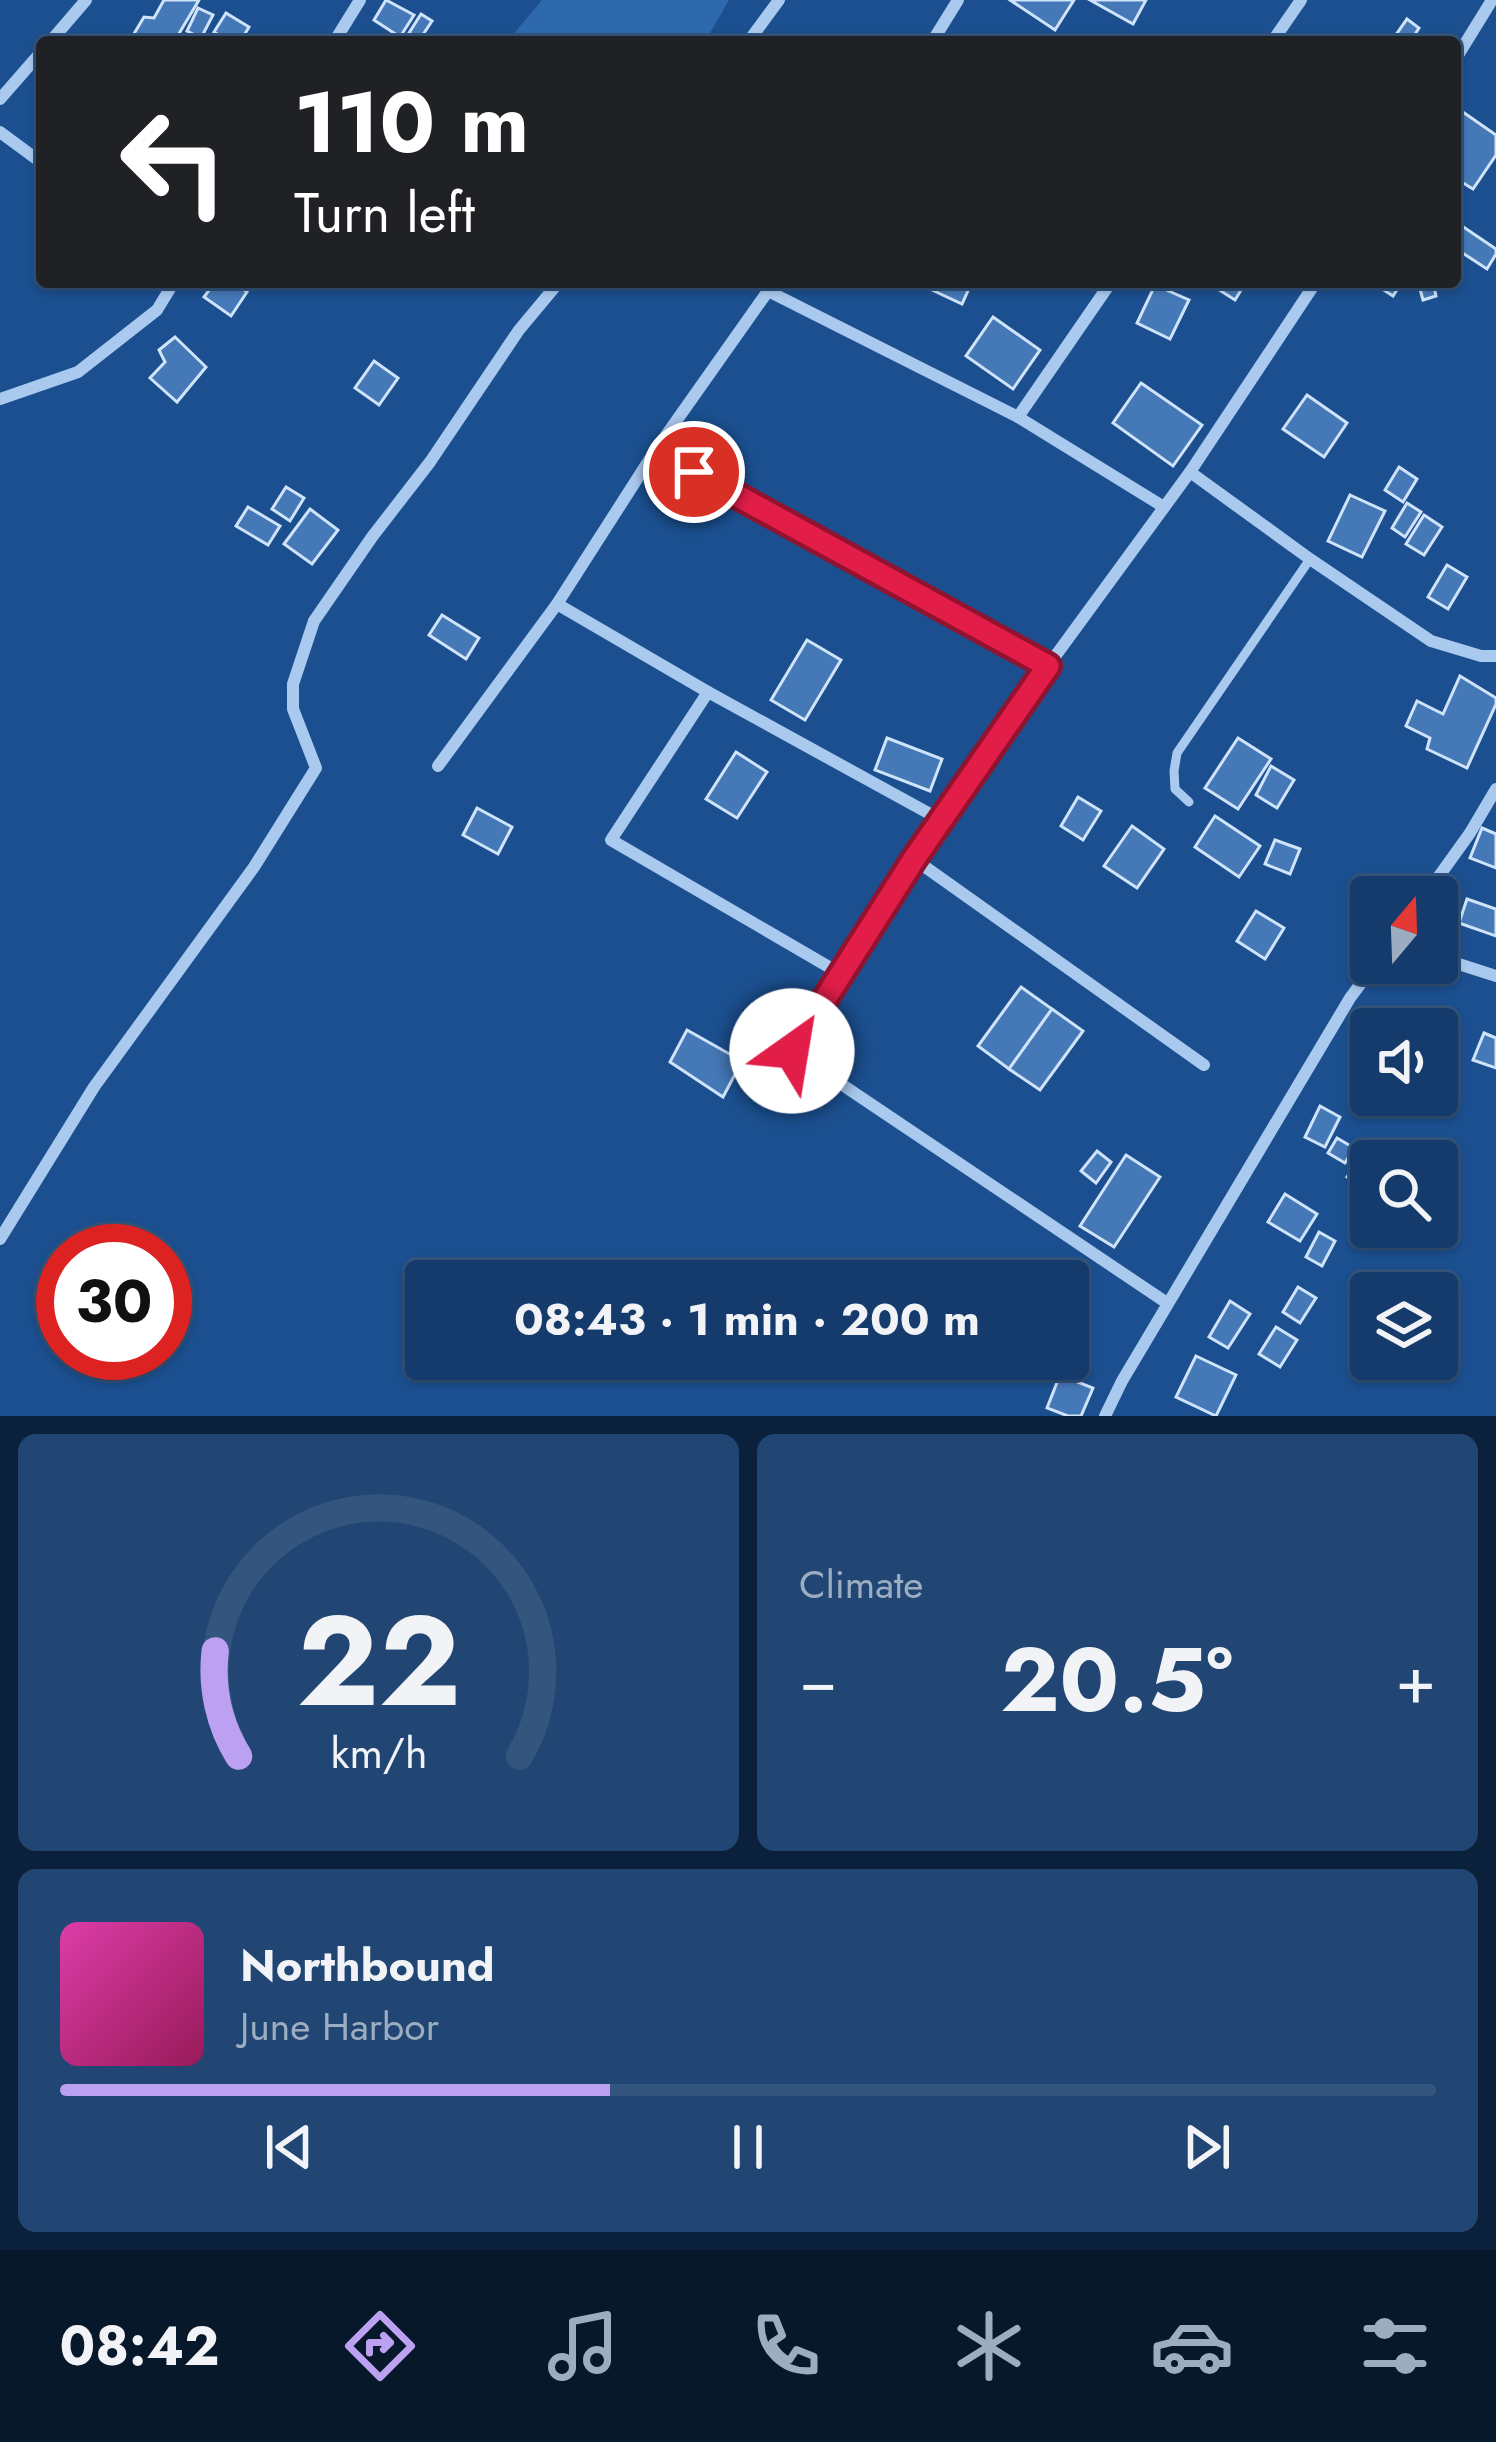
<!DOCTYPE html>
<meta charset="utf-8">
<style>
body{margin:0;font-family:Jost,sans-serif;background:#214673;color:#f1f3f6;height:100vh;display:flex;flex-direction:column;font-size:45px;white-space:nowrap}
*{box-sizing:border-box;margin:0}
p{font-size:39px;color:#9dadc1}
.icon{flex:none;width:66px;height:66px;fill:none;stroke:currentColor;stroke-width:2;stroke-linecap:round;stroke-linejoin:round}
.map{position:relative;height:1416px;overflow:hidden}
.details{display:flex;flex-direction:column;gap:18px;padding:18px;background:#0b203b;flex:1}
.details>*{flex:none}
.top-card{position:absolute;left:36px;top:36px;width:1425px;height:252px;border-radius:12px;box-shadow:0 3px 9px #0004,0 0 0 3px #33557e;background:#202124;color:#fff;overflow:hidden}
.needle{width:78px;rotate:19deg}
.tools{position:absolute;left:1350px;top:876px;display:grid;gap:24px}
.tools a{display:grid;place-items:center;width:108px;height:108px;border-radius:12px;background:#143b6b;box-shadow:0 3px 9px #0004,0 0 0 3px #33557e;font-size:60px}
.speed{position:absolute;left:36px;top:1224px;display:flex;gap:24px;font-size:60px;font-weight:700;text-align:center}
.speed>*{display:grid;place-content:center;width:156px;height:156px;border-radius:50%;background:#143b6b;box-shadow:0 3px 9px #0004,0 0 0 3px #33557e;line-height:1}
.speed .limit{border:18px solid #d22;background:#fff;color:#111}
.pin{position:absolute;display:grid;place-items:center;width:102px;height:102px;color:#fff;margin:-51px;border:6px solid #fff;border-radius:50%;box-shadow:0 3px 12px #0007}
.me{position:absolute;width:132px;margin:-66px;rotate:32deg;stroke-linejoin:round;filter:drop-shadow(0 0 9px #0008)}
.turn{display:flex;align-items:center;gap:42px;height:252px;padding:0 60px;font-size:54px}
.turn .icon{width:156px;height:156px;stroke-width:2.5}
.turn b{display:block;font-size:84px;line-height:102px}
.big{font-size:90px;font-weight:700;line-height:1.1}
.details .tile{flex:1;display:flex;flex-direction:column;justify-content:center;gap:18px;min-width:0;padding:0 42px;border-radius:18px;background:#214673}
.details .dial{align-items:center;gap:0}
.dial svg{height:312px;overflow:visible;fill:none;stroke:#33557e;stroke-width:7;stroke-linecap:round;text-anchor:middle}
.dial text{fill:#f1f3f6;stroke:none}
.song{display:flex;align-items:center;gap:36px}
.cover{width:144px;height:144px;border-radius:18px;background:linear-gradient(135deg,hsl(320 70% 55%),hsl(330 70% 35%))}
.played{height:12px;border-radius:6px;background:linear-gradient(90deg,#bca0f2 40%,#33557e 40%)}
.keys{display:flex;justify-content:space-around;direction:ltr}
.heat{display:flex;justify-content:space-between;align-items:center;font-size:66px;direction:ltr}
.details .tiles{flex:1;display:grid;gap:18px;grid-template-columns:1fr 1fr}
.tile:last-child{grid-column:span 2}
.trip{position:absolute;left:405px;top:1260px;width:684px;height:120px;border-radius:12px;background:#143b6b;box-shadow:0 3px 9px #0004,0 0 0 3px #33557e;font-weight:700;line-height:120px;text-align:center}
.tabs{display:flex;height:192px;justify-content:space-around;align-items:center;background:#08182b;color:#9dadc1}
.tabs .icon{width:84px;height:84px}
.tabs .current{color:#bca0f2}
.tabs b{font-size:54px;color:#f1f3f6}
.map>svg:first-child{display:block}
</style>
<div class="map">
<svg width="1496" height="1416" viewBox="0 0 1496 1416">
<rect width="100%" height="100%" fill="#1b4f8f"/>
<path fill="#2e69ad" d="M542,0H729L705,42H515L510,38Z"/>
<g fill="#4478b7" stroke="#cfe3fa" stroke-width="3">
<path d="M164,0H199L174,42H129L144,17L154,18Z"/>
<path d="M386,0L414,15L400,37L374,20Z"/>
<path d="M1010,0H1074L1055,30Z"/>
<path d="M1090,0H1146L1133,24Z"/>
<path d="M198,8L213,15L201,38L187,31Z"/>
<path d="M226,13L249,27L240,42H230L214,32Z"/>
<path d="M421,14L432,21L420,39L409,33Z"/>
<path d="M1407,19L1419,28L1410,42H1391Z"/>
<path d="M1460,110L1496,135V155L1473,189L1455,178V118Z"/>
<path d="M1459,224L1496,249V254L1487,269L1455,248V230Z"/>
<path d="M215,282H233L247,292L231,316L204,297Z"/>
<path d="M915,282H972L962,304Z"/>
<path d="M1212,282H1246L1235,300L1210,284Z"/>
<path d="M1371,282H1402L1393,296Z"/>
<path d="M1418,282H1433L1436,296L1423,300Z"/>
<path d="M1155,285L1189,300L1170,339L1137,323Z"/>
<path d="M993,317L1040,350L1013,389L966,356Z"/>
<path d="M175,337L206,367L177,402L150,378L165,362L159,350Z"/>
<path d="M374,361L398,378L379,405L355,388Z"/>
<path d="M1141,383L1202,425L1173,466L1113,423Z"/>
<path d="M1307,395L1347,423L1324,457L1283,429Z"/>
<path d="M1399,467L1417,479L1403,502L1385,490Z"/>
<path d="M286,487L304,498L290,521L272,509Z"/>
<path d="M1350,495L1385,511L1362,557L1328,541Z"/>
<path d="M1407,503L1421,512L1405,537L1392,528Z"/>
<path d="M248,507L280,526L268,545L236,526Z"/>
<path d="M310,509L338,530L312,564L284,544Z"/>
<path d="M1424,515L1442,527L1424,555L1406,544Z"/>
<path d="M1447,565L1467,577L1448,609L1428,597Z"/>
<path d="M442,615L479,638L466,659L429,635Z"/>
<path d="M807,640L841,660L805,720L771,700Z"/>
<path d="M1460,676L1496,698V704L1467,768L1427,749L1430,738L1406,726L1417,701L1443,714Z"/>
<path d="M887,738L942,759L930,791L875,770Z"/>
<path d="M1238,738L1271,759L1238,809L1205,788Z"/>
<path d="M736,752L767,772L737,818L706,799Z"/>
<path d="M1271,766L1294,780L1277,808L1256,795Z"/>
<path d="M1078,797L1101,811L1083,840L1061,826Z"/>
<path d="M477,808L512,827L498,854L463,835Z"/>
<path d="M1215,816L1260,846L1239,877L1195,847Z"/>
<path d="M1132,826L1164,849L1137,888L1104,866Z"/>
<path d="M1482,828L1496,834V868L1470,858Z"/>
<path d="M1275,840L1300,849L1290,874L1265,864Z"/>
<path d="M1467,899L1496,909V936L1459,923Z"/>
<path d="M1256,911L1284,928L1265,959L1237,941Z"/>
<path d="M1021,987L1052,1009L1009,1069L978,1046Z"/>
<path d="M1052,1009L1083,1031L1040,1090L1009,1069Z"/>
<path d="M687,1030L742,1061L723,1097L670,1062Z"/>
<path d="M1484,1033L1496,1038V1068L1473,1060Z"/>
<path d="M1320,1106L1340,1117L1325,1147L1305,1137Z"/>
<path d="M1337,1138L1354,1148L1345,1163L1328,1153Z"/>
<path d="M1097,1151L1111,1162L1096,1183L1081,1171Z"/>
<path d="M1126,1155L1160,1177L1114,1247L1080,1226Z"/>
<path d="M1359,1159L1371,1166V1192L1347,1177Z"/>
<path d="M1285,1194L1317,1214L1300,1241L1268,1222Z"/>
<path d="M1319,1232L1335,1241L1322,1266L1306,1257Z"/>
<path d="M1298,1287L1316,1298L1300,1323L1283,1312Z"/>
<path d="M1230,1301L1250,1314L1228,1348L1209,1337Z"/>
<path d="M1276,1327L1297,1340L1280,1367L1259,1354Z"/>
<path d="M1196,1356L1236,1375L1216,1416L1176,1397Z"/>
<path d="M1060,1375L1093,1388L1081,1416H1068L1047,1408Z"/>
</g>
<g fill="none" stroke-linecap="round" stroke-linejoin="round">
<path stroke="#a9c9ee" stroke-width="9" d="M1189,802L1175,789L1174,771L1177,753L1310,559"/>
<g stroke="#a9c9ee" stroke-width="12">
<path d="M50,42L86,0"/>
<path d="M334,42L360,0"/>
<path d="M748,42L779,0"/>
<path d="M932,42L958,0"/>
<path d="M1272,42L1301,0"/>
<path d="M1455,60L1492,0"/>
<path d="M0,99L42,51"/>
<path d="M0,132L42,163"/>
<path d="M0,399L78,372L157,310L174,282"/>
<path d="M1018,417L1111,282"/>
<path d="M655,451L1048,666"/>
<path d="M1190,472L1310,559L1431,641L1481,656H1496"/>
<path d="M708,692L941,820"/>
<path d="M438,766L557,604"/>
<path d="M914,859L1204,1065"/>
<path d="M1424,897L1470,833L1496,789"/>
<path d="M1437,957L1496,976"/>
<path d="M841,974L611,840L708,692L557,604L655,451L768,291L1018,417L1164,507"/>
<path d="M0,1239L94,1087L254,867L316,768L293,709V684L314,621L372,537L430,462L519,330L559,282"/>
<path d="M1167,1303L792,1051L914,859L1048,666L1190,472L1316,282"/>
<path d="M1105,1416L1122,1381L1350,998L1376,963"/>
</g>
</g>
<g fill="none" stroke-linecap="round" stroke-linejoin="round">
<g stroke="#92132f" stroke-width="30">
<path id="route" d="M694,472L1048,666L914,859L792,1051"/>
</g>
<use href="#route" stroke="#e11d48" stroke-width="21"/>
</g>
</svg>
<div class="tools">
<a><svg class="needle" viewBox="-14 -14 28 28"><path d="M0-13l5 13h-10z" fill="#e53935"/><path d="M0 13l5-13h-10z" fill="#9dadc1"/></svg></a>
<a><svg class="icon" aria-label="sound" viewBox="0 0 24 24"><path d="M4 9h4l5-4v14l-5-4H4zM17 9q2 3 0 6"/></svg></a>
<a><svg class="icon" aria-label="search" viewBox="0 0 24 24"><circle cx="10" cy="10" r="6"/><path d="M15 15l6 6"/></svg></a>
<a><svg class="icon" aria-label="layers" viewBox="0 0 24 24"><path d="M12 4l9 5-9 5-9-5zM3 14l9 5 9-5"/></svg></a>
</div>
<div class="speed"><div class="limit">30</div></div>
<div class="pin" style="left:694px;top:472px;background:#d93025"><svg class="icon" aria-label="arrive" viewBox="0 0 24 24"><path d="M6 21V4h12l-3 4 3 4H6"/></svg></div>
<svg class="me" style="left:792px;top:1051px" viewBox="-20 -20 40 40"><circle r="19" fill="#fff"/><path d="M0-13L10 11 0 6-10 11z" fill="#e11d48"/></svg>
<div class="trip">08:43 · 1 min · 200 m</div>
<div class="top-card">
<div class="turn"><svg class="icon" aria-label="left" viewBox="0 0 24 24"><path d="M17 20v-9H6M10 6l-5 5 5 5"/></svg><div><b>110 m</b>Turn left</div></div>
</div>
</div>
<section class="details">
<div class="tiles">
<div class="tile dial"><svg viewBox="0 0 100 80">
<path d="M14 69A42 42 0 1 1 86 69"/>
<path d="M14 69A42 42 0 0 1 8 42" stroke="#bca0f2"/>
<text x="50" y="56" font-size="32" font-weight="700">22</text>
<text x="50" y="72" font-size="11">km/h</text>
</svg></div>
<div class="tile"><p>Climate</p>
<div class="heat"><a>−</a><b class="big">20.5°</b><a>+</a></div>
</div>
<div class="tile">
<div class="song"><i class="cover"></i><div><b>Northbound</b><p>June Harbor</p></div></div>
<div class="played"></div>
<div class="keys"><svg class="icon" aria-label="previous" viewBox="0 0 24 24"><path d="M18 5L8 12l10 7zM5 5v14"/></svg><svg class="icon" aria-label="pause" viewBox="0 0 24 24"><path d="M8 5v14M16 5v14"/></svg><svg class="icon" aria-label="next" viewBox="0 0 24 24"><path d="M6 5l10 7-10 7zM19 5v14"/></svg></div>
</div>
</div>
</section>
<nav class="tabs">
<b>08:42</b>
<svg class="icon current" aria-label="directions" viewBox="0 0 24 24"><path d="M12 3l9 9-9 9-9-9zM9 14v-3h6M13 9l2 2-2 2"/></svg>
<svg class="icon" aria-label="music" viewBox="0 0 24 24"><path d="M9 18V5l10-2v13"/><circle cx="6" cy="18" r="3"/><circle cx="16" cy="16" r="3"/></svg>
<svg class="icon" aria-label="phone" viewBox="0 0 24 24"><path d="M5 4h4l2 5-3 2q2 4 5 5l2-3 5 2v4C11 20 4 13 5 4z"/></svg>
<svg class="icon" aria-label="climate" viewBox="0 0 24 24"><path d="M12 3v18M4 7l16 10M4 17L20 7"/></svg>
<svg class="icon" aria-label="car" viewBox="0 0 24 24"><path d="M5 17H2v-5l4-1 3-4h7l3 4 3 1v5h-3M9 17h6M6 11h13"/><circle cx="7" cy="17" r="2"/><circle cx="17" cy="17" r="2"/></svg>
<svg class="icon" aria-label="filters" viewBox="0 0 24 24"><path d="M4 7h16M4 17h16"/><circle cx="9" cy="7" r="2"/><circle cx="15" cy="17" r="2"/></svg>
</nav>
